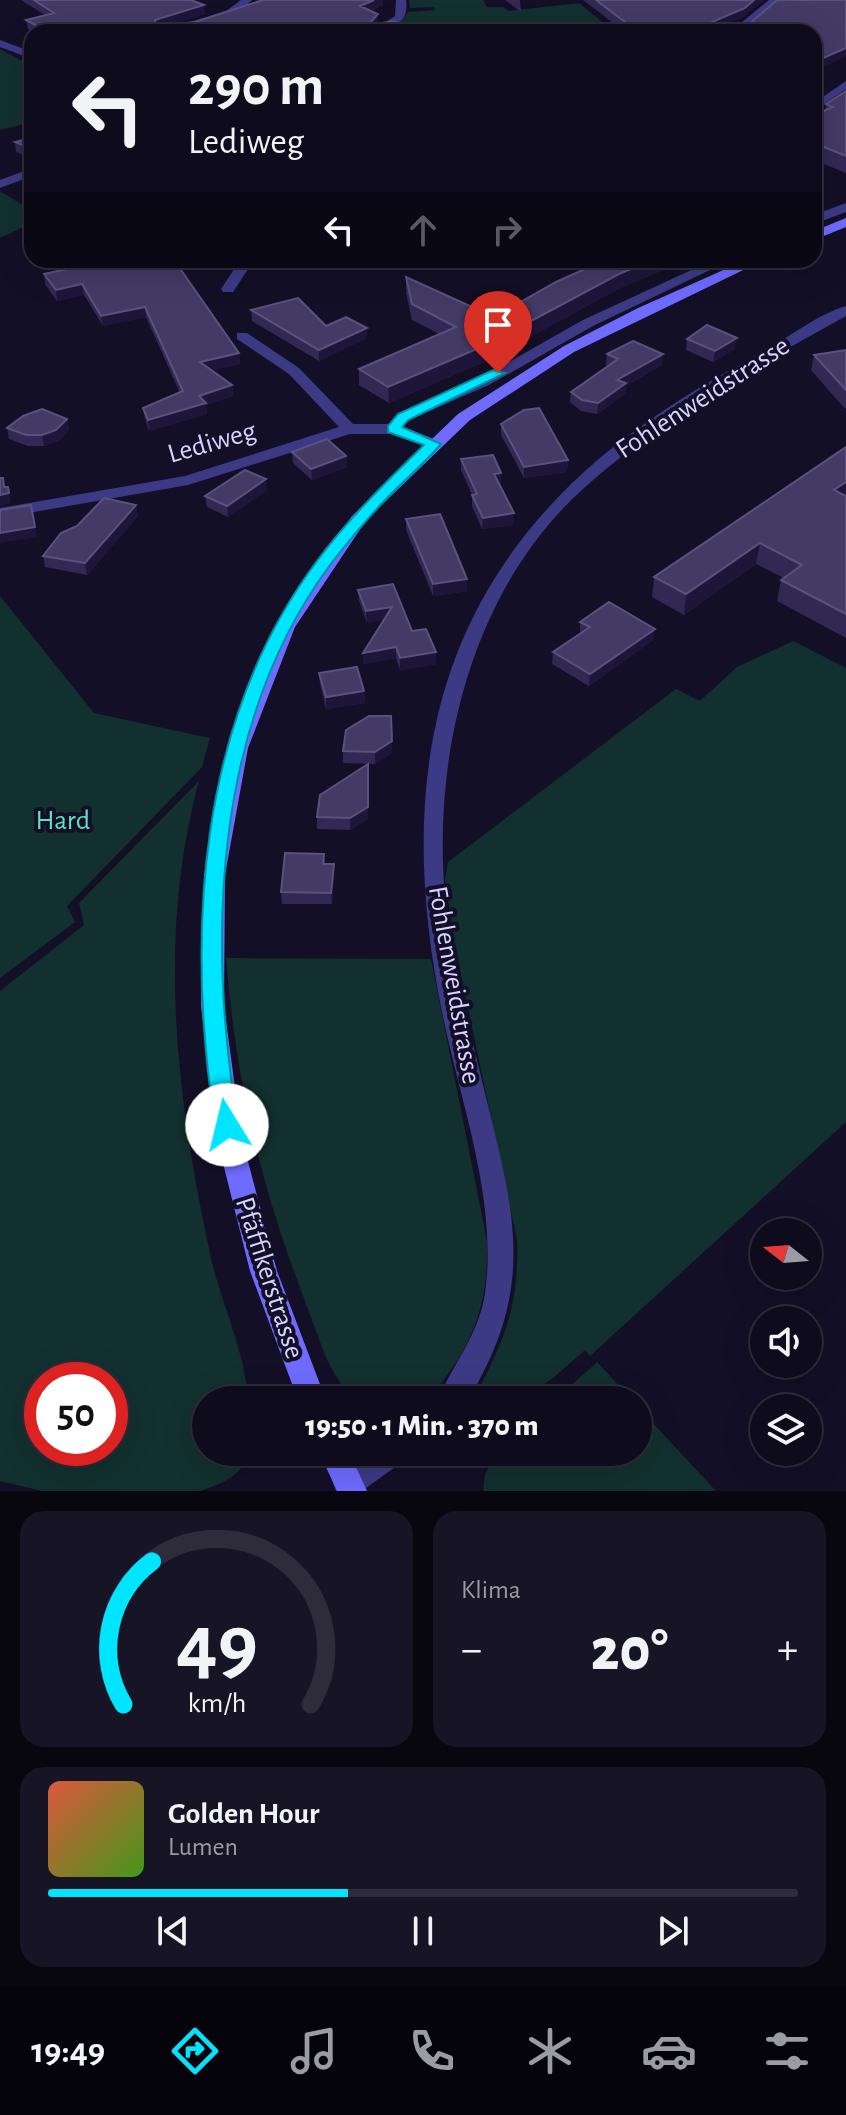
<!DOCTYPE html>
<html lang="de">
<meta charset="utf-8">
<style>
body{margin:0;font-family:"Alegreya Sans",sans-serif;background:#171425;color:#f1f3f6;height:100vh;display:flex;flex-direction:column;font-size:30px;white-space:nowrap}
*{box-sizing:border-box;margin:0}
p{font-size:26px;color:#9b9ba3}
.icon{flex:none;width:44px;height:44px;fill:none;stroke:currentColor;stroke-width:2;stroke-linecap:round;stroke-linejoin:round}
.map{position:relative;height:1491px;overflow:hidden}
.side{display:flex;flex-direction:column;gap:20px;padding:20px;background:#08060f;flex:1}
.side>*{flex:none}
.guide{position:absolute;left:24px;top:24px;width:798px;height:244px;border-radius:24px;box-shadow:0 8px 32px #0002,0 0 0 2px #2e2b3b;background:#0e0b1c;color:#f1f3f6;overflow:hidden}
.needle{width:52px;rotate:287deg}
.controls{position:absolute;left:750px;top:1218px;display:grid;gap:16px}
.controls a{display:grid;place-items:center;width:72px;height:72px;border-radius:50%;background:#0e0b1c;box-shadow:0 8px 32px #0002,0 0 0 2px #2e2b3b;font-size:40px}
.speed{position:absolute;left:24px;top:1362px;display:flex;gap:16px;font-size:40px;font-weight:700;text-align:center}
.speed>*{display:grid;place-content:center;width:104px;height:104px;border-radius:50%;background:#0e0b1c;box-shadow:0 8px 32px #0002,0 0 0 2px #2e2b3b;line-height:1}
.speed .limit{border:12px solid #d22;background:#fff;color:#111}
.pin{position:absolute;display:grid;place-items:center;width:68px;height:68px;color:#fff;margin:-82px -34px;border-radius:50% 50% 50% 0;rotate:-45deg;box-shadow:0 0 8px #0007}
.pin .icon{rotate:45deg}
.me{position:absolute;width:88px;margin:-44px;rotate:351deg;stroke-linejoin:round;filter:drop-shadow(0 0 6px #0008)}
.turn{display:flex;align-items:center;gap:28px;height:168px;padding:0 32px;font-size:36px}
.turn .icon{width:104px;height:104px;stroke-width:2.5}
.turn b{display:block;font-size:56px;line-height:68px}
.lanes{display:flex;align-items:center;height:76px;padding:0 32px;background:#0003;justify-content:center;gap:40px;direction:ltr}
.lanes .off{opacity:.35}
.big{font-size:60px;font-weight:800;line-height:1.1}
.side .widget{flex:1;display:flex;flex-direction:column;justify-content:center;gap:12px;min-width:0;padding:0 28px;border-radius:24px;background:#171425}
.side .dial{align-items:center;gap:0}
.dial svg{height:208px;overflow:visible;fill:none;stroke:#2e2b3b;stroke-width:7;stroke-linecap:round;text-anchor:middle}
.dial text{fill:#f1f3f6;stroke:none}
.song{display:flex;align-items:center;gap:24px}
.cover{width:96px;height:96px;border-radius:12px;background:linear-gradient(135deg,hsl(10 70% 55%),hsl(100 70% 35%))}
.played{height:8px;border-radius:4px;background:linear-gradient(90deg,#00e5ff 40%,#2e2b3b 40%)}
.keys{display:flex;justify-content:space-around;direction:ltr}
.heat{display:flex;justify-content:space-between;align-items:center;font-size:44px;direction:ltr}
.side .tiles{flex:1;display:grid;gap:20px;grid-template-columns:1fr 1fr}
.widget:last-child{grid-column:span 2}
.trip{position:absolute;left:192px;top:1386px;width:460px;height:80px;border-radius:40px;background:#0e0b1c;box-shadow:0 8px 32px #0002,0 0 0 2px #2e2b3b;font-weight:800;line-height:80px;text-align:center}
.menu{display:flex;height:128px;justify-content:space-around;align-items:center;background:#06040b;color:#9b9ba3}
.menu .icon{width:56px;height:56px}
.menu .current{color:#00e5ff}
.menu b{font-size:36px;color:#f1f3f6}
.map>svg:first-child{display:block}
</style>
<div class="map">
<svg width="846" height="1491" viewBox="0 0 846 1491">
<rect width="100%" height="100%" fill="#130f26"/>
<g fill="#12302f" fill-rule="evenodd">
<path d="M409,0H483L487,7H503L508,11L579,3L615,32H418L408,28L413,26L399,24L408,12L435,10L433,7L410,8Z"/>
<path d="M0,49L32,66V122L0,130Z"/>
<path d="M0,191L32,211V223L0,238Z"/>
<path d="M0,596L94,713L210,738L202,767L67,906L75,922L0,978Z"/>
<path d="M793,641L846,668V1122L590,1356L585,1350L553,1378L520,1400H473C504,1339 519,1310 517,1240L452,933L445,879L448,862L676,689L700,701L737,667Z"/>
<path d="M199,781C156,939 177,1101 211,1258C222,1306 245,1351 248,1400H206V1452H250C243,1475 222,1484 200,1491H42L0,1481V991L84,925L79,903ZM42,1380H110V1448H42Z"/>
<path d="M226,958L431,959L487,1241C489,1308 471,1349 428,1400H356C330,1378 320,1341 308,1309C261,1187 237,1089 226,958Z"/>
<path d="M597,1362L632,1400H555Z"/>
<path d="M638,1407L716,1491H483L485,1475L497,1452H638Z"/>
</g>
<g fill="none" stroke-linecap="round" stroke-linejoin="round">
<g fill="#3d3a85" fill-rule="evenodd">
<path d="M241,0H252C230,22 188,32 157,32L226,11Z"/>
<path d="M396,0H406C410,23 390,32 370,32L395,16Z"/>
<path d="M769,0H780L741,32H730Z"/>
<path d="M0,40L32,52V59L0,47Z"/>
<path d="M846,81V89L814,111V103Z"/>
<path d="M32,168V176L0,188V180Z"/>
<path d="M846,203V212L814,224V215Z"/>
<path d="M240,260H254L233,292H223L221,289Z"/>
<path d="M713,260H731L593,326L489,385L409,420L403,427L440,441V447H428L391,434H350L188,485L0,518V508L185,476L339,427L289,374L237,339V333H247L299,368L353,424H389L397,414L479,379L583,320Z"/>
<path d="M846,306V316C754,367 662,418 583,489C473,588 432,752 445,896C451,960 468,1022 483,1085C513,1209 539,1283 468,1400H438C453,1363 479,1335 485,1293C497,1208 466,1118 447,1035C397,813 418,612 601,457C655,412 716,377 777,343C799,330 822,313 846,306Z"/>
<path d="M367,1452H407L402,1462L362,1491H336L333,1483L337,1472Z"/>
</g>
<g fill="#6f6bff" fill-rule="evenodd">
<path d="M846,218V227L814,240V231Z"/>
<path d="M746,260H764L574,352L470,420L367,519L295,627L248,748L225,875L224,1006L242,1139L277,1271L326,1400H298L250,1271L217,1139L201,1006L204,875L228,748L277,627L352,516L458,414L564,346L638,308Z"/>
<path d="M319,1452H349L367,1491H337Z"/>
</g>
</g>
<g fill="#312854">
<path d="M21,0H191L205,14L173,24L195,22L263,0H383V5L371,11L378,23L418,32H33L28,29L26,20L45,15Z"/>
<path d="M505,0H520L521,12Z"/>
<path d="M583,0H764L743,17L710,32H625Z"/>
<path d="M846,91V173L814,160V115L825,110L826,104Z"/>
<path d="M32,138V158L16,152L15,142Z"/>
<path d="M51,260H174L239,353L240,364L211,370L232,385L233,396L206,405L207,414L149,431L145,419L143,408L180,393L146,317L103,326L84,295L57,301L45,284L44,274L66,269Z"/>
<path d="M605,260H666L665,269L618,289L486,361L389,403L359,385V369L439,334L412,320L406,293V277L494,317Z"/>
<path d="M251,310L326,326L367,328V338L319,361L252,321Z"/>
<path d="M687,339L735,349L713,362L686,350Z"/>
<path d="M846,350V408L845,409L811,370L814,355Z"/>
<path d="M607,354L662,365L626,386L625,394L597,414L581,411L570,402L571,392L608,365H606Z"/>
<path d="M67,419L69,430L58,441L44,446H28L9,439L7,428Z"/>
<path d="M501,424L568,460L567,472L524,478L501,435Z"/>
<path d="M846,447V638L777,601L781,580L784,578L756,564L684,615L652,597L654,577Z"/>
<path d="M292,452L346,456L347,467L312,480L293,463Z"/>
<path d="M461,459L501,473V484H499L513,525L482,529L472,506V495L461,470Z"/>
<path d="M267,490L228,517L207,507L205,496Z"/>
<path d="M138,516L87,575L45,567L43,556Z"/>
<path d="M406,519L467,591L433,596L406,530Z"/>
<path d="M358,590L412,631L436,664L400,670L396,658L363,664V653L383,620L367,623L359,601Z"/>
<path d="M580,622L653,640L589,686L552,664L553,652L580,634Z"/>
<path d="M319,673L364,691L365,703L326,709L320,684Z"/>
<path d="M343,751L392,753L375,764L343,763Z"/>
<path d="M317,817L368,819L350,830L317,829Z"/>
<path d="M324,854L325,864H334V876L332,904H282L281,892Z"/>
</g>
<g fill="#1d163a">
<path d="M374,0H383V5L361,15L360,6Z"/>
<path d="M754,0H764L743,17L710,32H689Z"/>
<path d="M204,5L205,14L156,29L155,20Z"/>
<path d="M378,14V23L368,25Z"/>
<path d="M846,48V56L820,69L814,73V65L821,59Z"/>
<path d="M652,260H666L665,269L618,289L486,361L389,403L388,387L619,274Z"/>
<path d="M82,284L84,295L57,301L56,290Z"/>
<path d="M145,307L146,317L103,326L101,316Z"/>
<path d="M367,328V338L319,361V350Z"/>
<path d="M737,338L735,349L713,362L715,351Z"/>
<path d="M239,353L240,364L201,373L200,362Z"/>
<path d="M663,354L662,365L626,386L625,394L597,414L598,403L617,380Z"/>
<path d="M232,385L233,396L206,405L207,414L149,431L148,420L199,396Z"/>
<path d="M67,419L69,430L58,441L44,446L42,435Z"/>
<path d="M346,456L347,467L312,480L311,469Z"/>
<path d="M568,460L567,472L524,478V467Z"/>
<path d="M501,473V484L493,485L494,474Z"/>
<path d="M266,479L267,490L228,517L227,506Z"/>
<path d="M846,482V499L834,490Z"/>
<path d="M9,493L11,503L0,506V495Z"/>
<path d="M31,505L37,537L0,543V533Z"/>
<path d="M136,505L138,516L87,575L85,563Z"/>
<path d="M514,513L513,525L482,529L483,518Z"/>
<path d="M760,543L756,564L684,615L686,594Z"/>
<path d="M467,579V591L433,596V584Z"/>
<path d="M392,607V619L367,623L366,611Z"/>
<path d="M655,629L653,640L589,686L590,674Z"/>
<path d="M396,647V658L363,664V653Z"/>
<path d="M436,652V664L400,670V658Z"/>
<path d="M364,691L365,703L326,709V697Z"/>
<path d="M392,741V753L375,764V752Z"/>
<path d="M368,775V819L350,830V818Z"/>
<path d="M334,864V876L332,904L331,893Z"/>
</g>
<g fill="#433a66" stroke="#5a527e" stroke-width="2">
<path d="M34,0H191L204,5L155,20L156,26L195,22L263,0H374L360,6L378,14L368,25L394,21L418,32H49L26,20L54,13Z"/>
<path d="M596,0H754L745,8L689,32H638Z"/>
<path d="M777,0H846V48L821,59L814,65V32H740Z"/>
<path d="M846,91V156L814,143V115L833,107L826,104Z"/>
<path d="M32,138V149L15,142Z"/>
<path d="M66,260H174L239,353L200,362L232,385L199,396L206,403L148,420L143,408L183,391L145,307L101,316L82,284L56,290L44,274L77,267Z"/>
<path d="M605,260H652L619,274L486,345L388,387L359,369L456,327L412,304L406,277L494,317L556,282Z"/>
<path d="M298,298L326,326L346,317L367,328L319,350L251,310Z"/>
<path d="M707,325L737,338L715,351L687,339Z"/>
<path d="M633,341L663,354L617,380L626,383L598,403L582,400L571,392L618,359L607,354Z"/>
<path d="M846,350V390L814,355Z"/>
<path d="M539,408L568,460L524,467L501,424L524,410Z"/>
<path d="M42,409L67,419L56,430L42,435H26L7,428L23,416Z"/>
<path d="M327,439L346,456L311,469L292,452Z"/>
<path d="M846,447V482L834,490L846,496V614L781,580L802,565L760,543L686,594L654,577Z"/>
<path d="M493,455L501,473L494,474L514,513L483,518L472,495L477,494L461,459Z"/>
<path d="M245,470L266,479L227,506L205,496Z"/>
<path d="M0,478H3L4,487H8L9,493L0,495Z"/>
<path d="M104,498L136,505L85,563L43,556L61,533L77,526Z"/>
<path d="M31,505L35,527L0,533V510Z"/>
<path d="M440,514L467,579L433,584L406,519Z"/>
<path d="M393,584L412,631L426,629L436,652L400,658L396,647L363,653L392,607L366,611L358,590Z"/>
<path d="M609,602L655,629L590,674L553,652L590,627L580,622Z"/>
<path d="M357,667L364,691L326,697L319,673Z"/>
<path d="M369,716H391L392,741L375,752L343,751L346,730Z"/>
<path d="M368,764V807L350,818L317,817L320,795Z"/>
<path d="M285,853L324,854L323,864H334L331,893L281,892Z"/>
</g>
<path fill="#00e5ff" stroke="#0095a6" stroke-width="2" d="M493,370L505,373L408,420L402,427L441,444C424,464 403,481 385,500C366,520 347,543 330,565C213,723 207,939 238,1125L235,1132L227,1135L219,1132L215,1125C186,935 197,721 317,561C348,519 386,482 424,445L388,432V426L398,414Z"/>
<g text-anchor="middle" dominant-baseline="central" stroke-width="8" stroke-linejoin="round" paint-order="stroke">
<g font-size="28" fill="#d9d4ff" stroke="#130f26">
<text transform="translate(703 398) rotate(-33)">Fohlenweidstrasse</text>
<text transform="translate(212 443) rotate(-16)">Lediweg</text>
<text transform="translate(454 985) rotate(80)">Fohlenweidstrasse</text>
<text transform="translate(269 1278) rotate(72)">Pfäffikerstrasse</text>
</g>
<g font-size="28" fill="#5fe0c0" stroke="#130f26">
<text x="63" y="821">Hard</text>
</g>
</g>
</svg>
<div class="controls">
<a><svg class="needle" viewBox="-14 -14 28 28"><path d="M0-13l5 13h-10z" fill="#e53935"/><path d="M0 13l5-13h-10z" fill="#9b9ba3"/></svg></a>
<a><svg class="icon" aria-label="sound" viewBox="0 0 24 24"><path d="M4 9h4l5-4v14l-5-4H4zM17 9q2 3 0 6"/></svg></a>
<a><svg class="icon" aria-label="layers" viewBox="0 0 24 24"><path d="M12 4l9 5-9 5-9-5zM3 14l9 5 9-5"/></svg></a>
</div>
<div class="speed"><div class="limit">50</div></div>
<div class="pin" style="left:498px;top:373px;background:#d93025"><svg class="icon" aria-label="arrive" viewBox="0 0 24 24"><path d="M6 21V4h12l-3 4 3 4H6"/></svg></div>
<svg class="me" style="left:227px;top:1125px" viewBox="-20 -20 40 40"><circle r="19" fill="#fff"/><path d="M0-13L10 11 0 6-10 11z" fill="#00e5ff"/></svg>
<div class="trip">19:50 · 1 Min. · 370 m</div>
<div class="guide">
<div class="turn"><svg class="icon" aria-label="left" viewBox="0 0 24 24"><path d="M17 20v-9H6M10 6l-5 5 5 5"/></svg><div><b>290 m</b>Lediweg</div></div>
<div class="lanes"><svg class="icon" aria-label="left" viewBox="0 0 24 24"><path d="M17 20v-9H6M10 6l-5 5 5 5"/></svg><svg class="icon off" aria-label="ahead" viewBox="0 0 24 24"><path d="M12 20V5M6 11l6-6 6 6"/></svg><svg class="icon off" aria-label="right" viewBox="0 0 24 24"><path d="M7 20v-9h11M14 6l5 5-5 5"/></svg></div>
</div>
</div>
<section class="side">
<div class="tiles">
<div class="widget dial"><svg viewBox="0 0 100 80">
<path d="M14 69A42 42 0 1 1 86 69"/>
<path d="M14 69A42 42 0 0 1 25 14" stroke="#00e5ff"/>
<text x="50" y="56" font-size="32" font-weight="700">49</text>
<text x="50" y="72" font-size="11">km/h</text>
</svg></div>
<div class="widget"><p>Klima</p>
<div class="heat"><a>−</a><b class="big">20°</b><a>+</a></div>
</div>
<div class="widget">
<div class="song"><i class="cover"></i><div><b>Golden Hour</b><p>Lumen</p></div></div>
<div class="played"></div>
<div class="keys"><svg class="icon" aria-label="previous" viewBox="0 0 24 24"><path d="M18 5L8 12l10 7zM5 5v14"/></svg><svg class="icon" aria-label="pause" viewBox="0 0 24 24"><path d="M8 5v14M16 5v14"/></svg><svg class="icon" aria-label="next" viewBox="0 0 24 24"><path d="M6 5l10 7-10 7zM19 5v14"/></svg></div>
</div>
</div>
</section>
<nav class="menu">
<b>19:49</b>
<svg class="icon current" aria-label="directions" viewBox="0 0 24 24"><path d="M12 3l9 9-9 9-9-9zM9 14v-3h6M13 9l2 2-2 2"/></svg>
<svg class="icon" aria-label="music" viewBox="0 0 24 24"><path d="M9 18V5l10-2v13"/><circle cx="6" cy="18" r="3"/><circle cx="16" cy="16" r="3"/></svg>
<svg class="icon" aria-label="phone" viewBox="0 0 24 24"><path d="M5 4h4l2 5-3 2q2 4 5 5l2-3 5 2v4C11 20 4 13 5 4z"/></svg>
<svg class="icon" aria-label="climate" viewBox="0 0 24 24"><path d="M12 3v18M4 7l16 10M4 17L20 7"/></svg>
<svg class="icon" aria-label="car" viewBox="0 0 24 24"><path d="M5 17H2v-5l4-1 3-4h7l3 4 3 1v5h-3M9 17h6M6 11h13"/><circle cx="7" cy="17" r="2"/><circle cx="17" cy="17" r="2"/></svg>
<svg class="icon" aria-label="filters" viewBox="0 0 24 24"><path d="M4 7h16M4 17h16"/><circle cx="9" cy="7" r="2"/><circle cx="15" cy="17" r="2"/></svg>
</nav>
